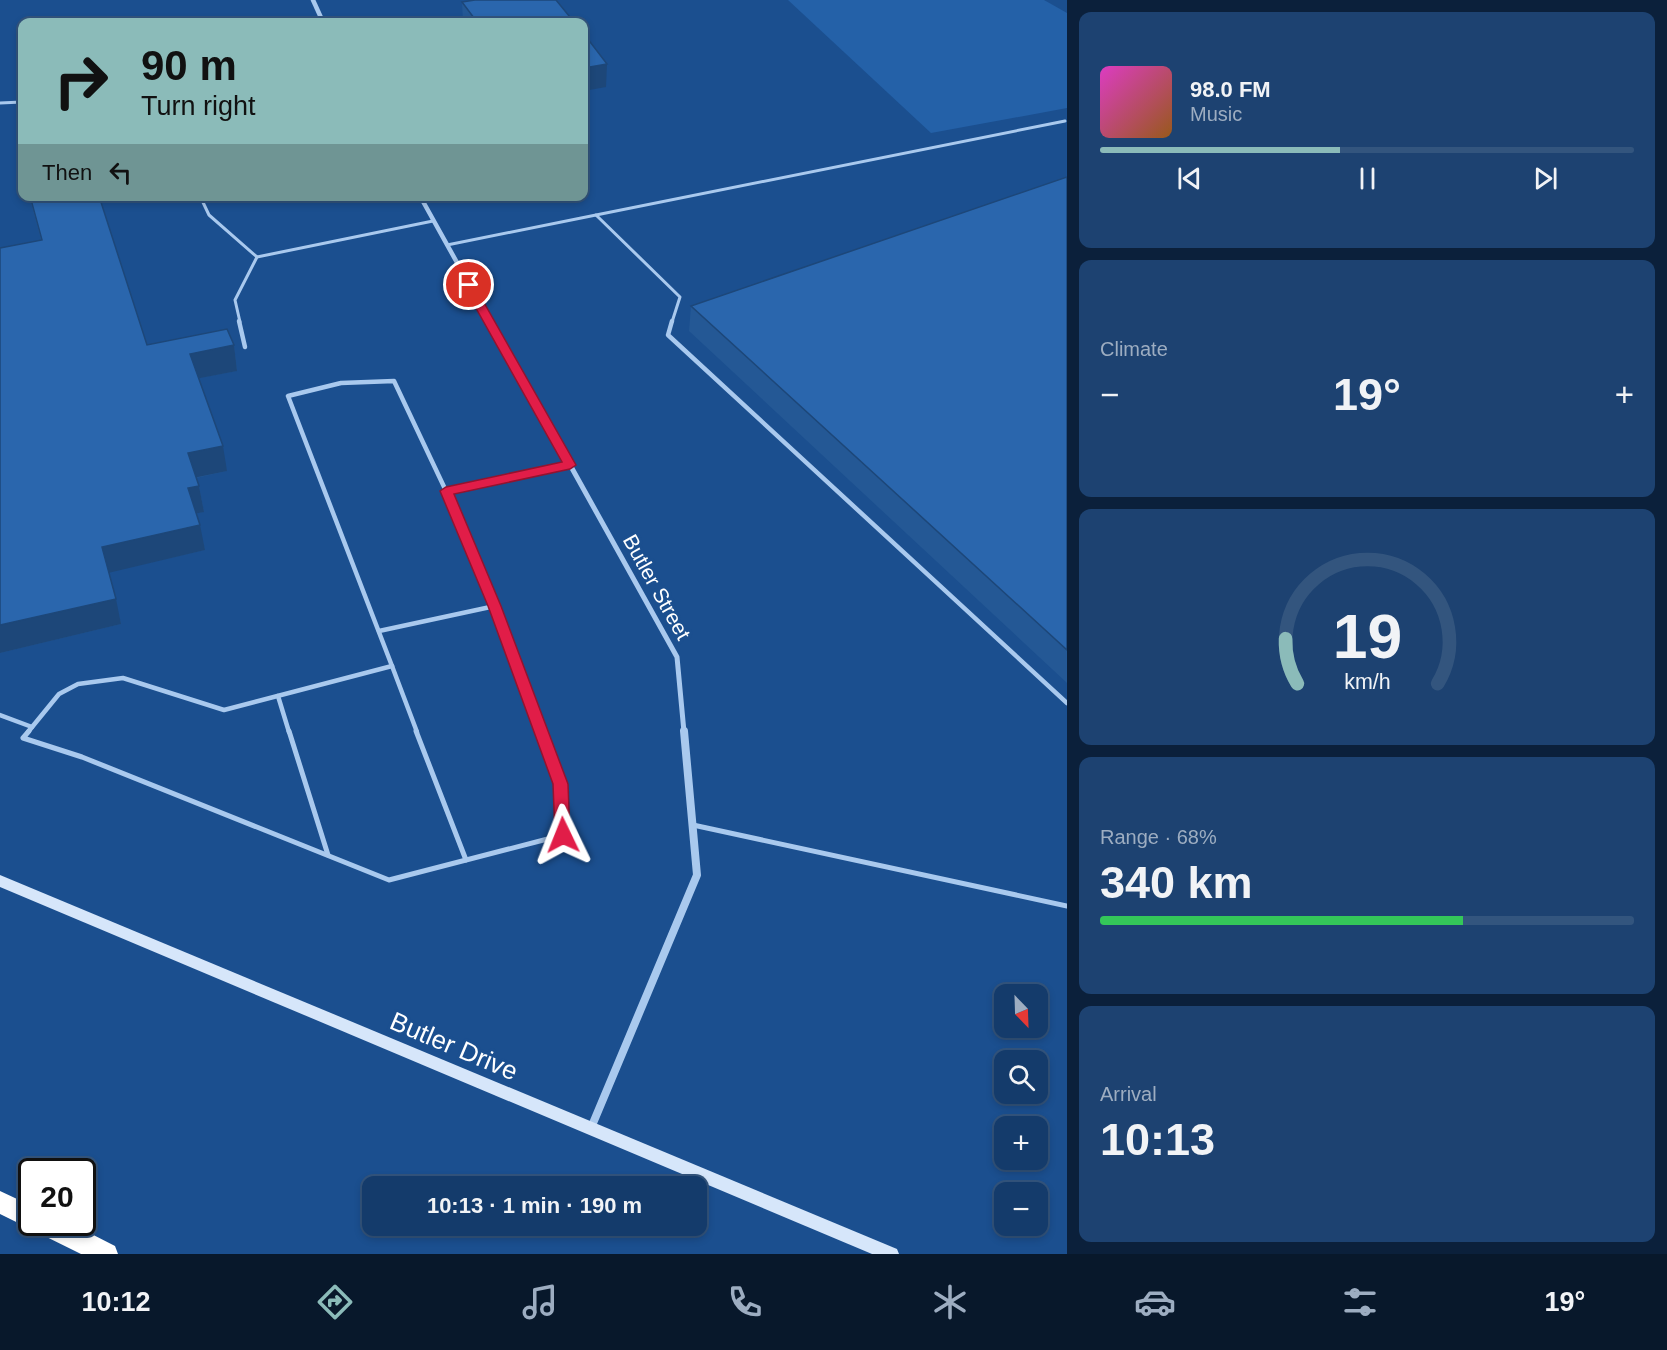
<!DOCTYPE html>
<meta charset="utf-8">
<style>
body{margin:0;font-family:Helvetica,sans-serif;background:#1d4271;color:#f1f3f6;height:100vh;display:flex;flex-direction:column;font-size:22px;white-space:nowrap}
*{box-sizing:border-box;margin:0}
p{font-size:20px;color:#9dadc1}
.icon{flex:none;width:33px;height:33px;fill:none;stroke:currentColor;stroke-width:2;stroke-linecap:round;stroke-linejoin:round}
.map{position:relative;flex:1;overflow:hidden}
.sheet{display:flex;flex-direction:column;gap:12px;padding:12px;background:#0b203b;width:600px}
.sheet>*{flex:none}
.hud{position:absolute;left:18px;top:18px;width:570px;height:183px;border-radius:12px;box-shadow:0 3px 9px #0003,0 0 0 2px #33557e;background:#8bbbb9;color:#111;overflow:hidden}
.needle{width:39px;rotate:157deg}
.controls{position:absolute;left:994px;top:984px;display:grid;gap:12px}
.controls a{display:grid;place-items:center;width:54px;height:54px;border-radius:12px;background:#143b6b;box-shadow:0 3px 9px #0003,0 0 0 2px #33557e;font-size:30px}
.speed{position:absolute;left:18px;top:1158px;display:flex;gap:12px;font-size:30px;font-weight:700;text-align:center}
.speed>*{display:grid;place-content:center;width:78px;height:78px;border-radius:50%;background:#143b6b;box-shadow:0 3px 9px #0003,0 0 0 2px #33557e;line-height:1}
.speed .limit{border:3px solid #111;border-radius:9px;background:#fff;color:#111}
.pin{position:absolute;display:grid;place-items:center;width:51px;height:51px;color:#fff;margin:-26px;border:3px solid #fff;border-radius:50%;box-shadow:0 2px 6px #0007}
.me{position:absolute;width:66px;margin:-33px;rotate:358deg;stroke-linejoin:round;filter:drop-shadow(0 0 4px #0008)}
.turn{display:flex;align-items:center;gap:21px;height:126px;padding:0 24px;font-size:27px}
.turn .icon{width:78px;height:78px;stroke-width:2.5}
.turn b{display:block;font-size:42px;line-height:51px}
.then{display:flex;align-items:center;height:57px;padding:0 24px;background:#0003;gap:12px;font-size:22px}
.big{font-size:45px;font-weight:800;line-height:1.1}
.sheet .tile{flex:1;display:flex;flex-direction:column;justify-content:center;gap:9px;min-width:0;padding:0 21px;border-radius:12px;background:#1d4271}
.sheet .dial{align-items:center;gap:0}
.dial svg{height:156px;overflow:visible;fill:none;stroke:#33557e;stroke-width:7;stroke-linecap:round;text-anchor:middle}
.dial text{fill:#f1f3f6;stroke:none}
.song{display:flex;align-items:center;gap:18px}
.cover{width:72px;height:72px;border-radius:9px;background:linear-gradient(135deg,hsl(310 70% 55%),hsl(30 70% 35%))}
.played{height:6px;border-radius:3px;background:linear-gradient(90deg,#8bbbb9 45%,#33557e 45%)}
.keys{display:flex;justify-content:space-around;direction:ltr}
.heat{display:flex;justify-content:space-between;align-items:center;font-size:33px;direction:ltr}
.charge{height:9px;border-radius:4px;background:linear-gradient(90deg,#34c759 68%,#33557e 0)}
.trip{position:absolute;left:362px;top:1176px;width:345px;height:60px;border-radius:12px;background:#143b6b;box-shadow:0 3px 9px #0003,0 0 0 2px #33557e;font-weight:800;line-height:60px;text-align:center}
.tabs{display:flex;height:96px;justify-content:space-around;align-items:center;background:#08182b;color:#9dadc1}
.tabs .icon{width:42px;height:42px}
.tabs .selected{color:#8bbbb9}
.tabs b{font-size:27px;color:#f1f3f6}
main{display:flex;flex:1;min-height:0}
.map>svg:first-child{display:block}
</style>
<main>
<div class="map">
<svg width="1067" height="1254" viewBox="0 0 1067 1254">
<rect width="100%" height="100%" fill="#1b4f8f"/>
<path fill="#2461a8" d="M788,0H1044L1067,13V108L931,133Z"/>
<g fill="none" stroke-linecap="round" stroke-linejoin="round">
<g stroke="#a9c9ee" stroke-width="3">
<path d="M0,103L22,102"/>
<path d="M200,196L209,215L257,257"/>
<path d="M596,215L1065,121"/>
<path d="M447,245L596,215L680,297L672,322"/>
<path d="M240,322L235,300L257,257L433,221"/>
</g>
<g stroke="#a9c9ee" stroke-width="4.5">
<path d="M239,321L245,347"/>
<path d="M672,321L668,335L1067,703"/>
<path d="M446,491L570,465"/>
<path d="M379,631L495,606"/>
<path d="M392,666L417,732"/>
<path d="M392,666L288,396L341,383L394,381L446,491L495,606L542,732"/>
<path d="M278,696L289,732"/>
<path d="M0,715L32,727"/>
<path d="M28,732L59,694L78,684L123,678L224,710L392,666"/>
</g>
<g stroke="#a9c9ee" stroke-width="5">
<path d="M29,731L23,738L82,757L389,880L563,835L561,784L541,731"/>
<path d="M289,731L328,855"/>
<path d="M416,731L466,860"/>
<path d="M693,825L1067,906"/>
</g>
<g stroke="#a9c9ee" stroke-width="4.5">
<path d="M313,0L323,22"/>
<path d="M420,196L490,322"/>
</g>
<path stroke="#a9c9ee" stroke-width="5" d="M490,321L677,657L684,732"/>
<path stroke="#a9c9ee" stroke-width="8" d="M591,1128L697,875L684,731"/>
<path fill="#d6e6fa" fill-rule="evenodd" d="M0,875L897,1249L899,1254H872L0,887Z"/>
<path fill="#fff" fill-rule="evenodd" d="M0,1191L32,1206V1222H68L115,1246L118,1254H81L0,1214Z"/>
</g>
<g fill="#245895">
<path d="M462,2L574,22H463Z"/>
<path d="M1067,177V683L689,331L691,306Z"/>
<path d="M29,196H99L147,345H234L237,371L199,378L227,471L196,478L199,486L204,512L196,513L205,550L109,572L121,624L0,653L41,240Z"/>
</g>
<g fill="#1d4779">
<path d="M607,64L606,87L584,91V68Z"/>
<path d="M234,345L237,371L195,379L190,354Z"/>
<path d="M223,446L227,471L193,478L188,453Z"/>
<path d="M199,486L204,512L193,514L188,488Z"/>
<path d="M200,525L205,550L108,573L102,547Z"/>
<path d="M116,599L121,624L0,653V625Z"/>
</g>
<g fill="#2a66ad" stroke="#1d4779" stroke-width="1.5">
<path d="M475,0H556L574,22H477L462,2Z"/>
<path d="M584,34L607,64L584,68Z"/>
<path d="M1067,177V650L691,306Z"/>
<path d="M30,196H99L147,345L227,329L234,345L190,354L223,446L188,453L199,486L188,488L200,525L102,547L116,599L0,625V248L42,240Z"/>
</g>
<path fill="#e11d48" stroke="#92132f" stroke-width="1.5" d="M469,281L474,285L576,465L570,469L454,494L501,606L568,784L570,835L568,839H557L555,835L553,784L488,606L440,491L446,487L562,462L463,285Z"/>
<g text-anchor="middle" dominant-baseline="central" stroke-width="6" stroke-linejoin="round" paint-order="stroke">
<g font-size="21" fill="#fff" stroke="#1b4f8f">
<text transform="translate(657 587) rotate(61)">Butler Street</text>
</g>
<g font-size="26" fill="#fff" stroke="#1b4f8f">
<text transform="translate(454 1046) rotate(23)">Butler Drive</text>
</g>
</g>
</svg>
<div class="controls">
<a><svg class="needle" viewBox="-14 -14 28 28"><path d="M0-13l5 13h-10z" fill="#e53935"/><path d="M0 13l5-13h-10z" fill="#9dadc1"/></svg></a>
<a><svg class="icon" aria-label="search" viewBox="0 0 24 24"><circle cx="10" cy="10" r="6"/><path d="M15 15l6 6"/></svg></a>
<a>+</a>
<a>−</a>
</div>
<div class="speed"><div class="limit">20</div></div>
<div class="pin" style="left:469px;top:285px;background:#d93025"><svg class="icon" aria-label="arrive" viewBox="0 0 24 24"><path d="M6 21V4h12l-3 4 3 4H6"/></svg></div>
<svg class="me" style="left:563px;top:835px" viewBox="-20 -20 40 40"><path d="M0-17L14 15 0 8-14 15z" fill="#e11d48" stroke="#fff" stroke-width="4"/></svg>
<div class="trip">10:13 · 1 min · 190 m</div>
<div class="hud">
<div class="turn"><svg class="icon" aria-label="right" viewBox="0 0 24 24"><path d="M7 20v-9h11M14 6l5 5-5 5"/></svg><div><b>90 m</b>Turn right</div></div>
<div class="then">Then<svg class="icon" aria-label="left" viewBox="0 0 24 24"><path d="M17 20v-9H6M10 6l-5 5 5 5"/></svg></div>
</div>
</div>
<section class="sheet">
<div class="tile">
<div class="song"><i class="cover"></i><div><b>98.0 FM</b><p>Music</p></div></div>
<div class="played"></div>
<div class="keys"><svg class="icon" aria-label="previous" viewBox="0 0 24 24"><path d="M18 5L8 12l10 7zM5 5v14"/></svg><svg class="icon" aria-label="pause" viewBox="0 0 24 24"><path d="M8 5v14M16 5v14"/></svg><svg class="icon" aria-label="next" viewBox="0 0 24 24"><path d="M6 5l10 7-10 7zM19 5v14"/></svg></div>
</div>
<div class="tile"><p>Climate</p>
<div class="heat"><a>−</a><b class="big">19°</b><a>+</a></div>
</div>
<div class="tile dial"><svg viewBox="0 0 100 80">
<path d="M14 69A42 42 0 1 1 86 69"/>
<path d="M14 69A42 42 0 0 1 8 46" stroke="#8bbbb9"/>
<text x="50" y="56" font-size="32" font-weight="700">19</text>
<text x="50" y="72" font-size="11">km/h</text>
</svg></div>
<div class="tile"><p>Range · 68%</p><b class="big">340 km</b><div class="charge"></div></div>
<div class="tile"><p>Arrival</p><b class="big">10:13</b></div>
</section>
</main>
<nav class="tabs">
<b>10:12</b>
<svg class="icon selected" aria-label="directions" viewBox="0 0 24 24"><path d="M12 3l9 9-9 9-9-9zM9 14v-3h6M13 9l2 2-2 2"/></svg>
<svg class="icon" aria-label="music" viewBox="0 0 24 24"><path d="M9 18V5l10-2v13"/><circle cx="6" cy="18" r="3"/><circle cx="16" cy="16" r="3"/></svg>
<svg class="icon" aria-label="phone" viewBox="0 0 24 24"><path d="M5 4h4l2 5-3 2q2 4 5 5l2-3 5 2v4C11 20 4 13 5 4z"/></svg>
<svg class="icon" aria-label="climate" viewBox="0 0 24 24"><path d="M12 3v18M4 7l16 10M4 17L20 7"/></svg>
<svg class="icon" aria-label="car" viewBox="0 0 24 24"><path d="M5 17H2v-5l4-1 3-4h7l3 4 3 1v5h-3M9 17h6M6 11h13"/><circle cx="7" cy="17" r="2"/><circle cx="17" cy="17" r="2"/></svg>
<svg class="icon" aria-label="filters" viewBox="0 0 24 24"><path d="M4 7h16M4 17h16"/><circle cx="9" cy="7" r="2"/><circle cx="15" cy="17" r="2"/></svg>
<b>19°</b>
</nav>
